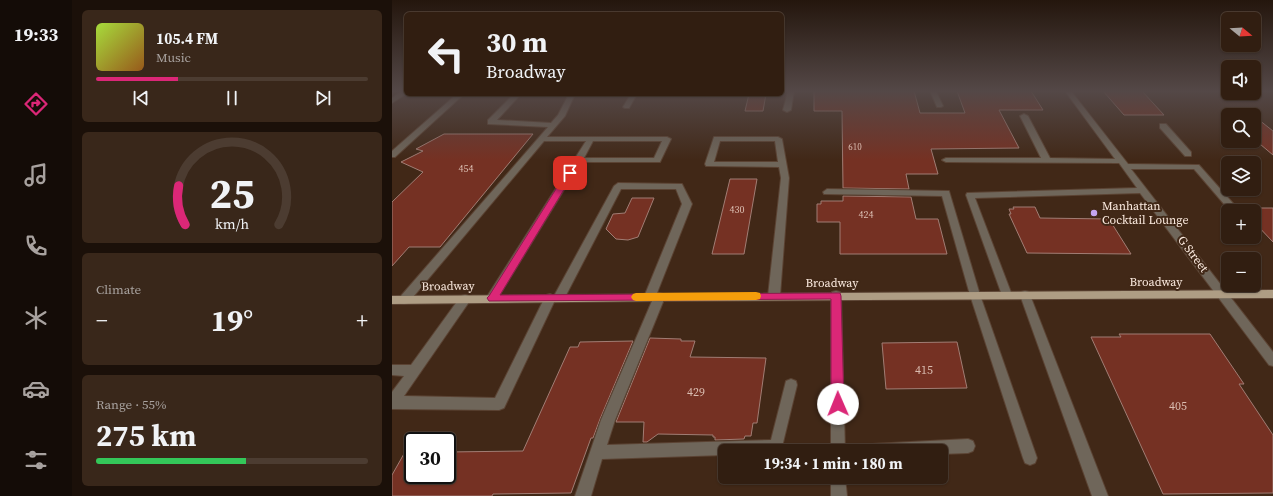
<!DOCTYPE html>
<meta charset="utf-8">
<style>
body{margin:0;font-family:"Source Serif 4",serif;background:#39271a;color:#f1f3f6;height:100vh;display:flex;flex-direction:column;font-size:15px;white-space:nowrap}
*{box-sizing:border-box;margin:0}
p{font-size:13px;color:#a8a29f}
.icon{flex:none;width:22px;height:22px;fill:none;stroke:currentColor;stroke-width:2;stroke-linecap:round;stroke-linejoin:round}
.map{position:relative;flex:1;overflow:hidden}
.details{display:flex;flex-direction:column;gap:10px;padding:10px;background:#1b1009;width:320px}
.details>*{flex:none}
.banner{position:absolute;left:12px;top:12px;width:380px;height:84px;border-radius:6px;box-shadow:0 1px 3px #0004,0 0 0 1px #4c3c31;background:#311e11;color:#f1f3f6;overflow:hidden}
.needle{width:26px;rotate:108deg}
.buttons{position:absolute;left:829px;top:12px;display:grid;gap:8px}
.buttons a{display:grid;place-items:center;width:40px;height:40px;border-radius:6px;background:#311e11;box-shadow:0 1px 3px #0004,0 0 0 1px #4c3c31;font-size:20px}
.speed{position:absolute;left:12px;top:432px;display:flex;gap:8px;font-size:20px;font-weight:700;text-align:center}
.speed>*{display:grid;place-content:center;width:52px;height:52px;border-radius:50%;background:#311e11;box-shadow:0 1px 3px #0004,0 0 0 1px #4c3c31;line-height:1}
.speed .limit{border:2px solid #111;border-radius:6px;background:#fff;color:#111}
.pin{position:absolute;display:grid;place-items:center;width:34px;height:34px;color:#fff;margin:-17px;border-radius:8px;box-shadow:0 2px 6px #0006}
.me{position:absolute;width:44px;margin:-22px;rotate:359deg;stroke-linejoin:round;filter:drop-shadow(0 0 3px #0008)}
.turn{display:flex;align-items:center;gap:14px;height:84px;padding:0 16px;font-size:18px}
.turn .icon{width:52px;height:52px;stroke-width:2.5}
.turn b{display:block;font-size:28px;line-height:34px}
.big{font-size:30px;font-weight:700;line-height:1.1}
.details .card{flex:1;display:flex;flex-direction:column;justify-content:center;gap:6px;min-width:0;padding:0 14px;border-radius:6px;background:#39271a}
.details .dial{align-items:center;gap:0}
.dial svg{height:104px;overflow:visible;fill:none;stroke:#4c3c31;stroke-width:7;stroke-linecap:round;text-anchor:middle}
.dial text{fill:#f1f3f6;stroke:none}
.song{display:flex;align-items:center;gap:12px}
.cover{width:48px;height:48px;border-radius:6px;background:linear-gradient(135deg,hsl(80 70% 55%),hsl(30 70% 35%))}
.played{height:4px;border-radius:2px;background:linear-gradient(90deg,#db2777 30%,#4c3c31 30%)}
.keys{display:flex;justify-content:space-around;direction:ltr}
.heat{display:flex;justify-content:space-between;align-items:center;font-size:22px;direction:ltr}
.charge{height:6px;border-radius:3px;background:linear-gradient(90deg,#34c759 55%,#4c3c31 0)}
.trip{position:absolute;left:326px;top:444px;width:230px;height:40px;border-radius:6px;background:#311e11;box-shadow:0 1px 3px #0004,0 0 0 1px #4c3c31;font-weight:700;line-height:40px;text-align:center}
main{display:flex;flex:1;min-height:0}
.tabs{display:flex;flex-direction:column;width:72px;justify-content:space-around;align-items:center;background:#140c07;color:#a8a29f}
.tabs .icon{width:28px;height:28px}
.tabs .selected{color:#db2777}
.tabs b{font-size:18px;color:#f1f3f6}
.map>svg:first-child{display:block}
</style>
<main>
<nav class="tabs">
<b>19:33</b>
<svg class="icon selected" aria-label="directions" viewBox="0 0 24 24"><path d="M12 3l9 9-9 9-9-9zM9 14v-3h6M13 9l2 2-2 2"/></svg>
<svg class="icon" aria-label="music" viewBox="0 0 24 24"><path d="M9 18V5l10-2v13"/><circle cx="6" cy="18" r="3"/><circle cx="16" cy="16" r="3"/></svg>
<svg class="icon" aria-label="phone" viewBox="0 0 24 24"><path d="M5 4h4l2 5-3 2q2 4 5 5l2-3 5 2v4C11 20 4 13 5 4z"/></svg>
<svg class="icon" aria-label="climate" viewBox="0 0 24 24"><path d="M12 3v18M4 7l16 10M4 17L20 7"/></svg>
<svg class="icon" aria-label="car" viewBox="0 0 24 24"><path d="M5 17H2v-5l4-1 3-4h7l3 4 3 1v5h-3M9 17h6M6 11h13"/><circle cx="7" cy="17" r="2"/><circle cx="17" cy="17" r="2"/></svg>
<svg class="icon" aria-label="filters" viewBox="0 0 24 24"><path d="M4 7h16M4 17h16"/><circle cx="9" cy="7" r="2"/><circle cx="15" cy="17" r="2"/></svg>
</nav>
<section class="details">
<div class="card">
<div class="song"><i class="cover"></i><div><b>105.4 FM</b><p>Music</p></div></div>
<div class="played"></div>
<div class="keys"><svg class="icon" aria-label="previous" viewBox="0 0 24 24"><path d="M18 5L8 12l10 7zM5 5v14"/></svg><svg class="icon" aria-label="pause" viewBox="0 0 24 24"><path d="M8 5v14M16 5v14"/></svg><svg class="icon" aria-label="next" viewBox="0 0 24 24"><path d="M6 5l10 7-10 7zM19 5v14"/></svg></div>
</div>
<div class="card dial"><svg viewBox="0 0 100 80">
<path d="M14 69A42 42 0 1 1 86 69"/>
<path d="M14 69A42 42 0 0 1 9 39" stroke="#db2777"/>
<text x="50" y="56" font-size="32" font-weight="700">25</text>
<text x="50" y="72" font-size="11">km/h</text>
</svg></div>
<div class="card"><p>Climate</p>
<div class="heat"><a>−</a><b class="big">19°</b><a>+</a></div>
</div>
<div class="card"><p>Range · 55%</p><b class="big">275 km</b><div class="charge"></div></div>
</section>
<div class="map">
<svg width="881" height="496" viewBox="0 0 881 496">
<rect width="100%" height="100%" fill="#412817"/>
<g fill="#753123" stroke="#a17d74">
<path d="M422,91H522L528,113H573L565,91H639L651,110H607L627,148L539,149L546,174H514L517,189L451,188L450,111H422Z"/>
<path d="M711,91H750L772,115H732Z"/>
<path d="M357,94H374L371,111H353Z"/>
<path d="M862,116L881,131V155L862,139Z"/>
<path d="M52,134H141L48,247H17L0,266V202L31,172L9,162L31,151L24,149Z"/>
<path d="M338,179H365L352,254H320Z"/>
<path d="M451,196L519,197L524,219H546L555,254H448V222H425V204H429V201H451Z"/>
<path d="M240,198H262L246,237L236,240L224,239L214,229L221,214L233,213Z"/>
<path d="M621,207H643L648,218L717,219L739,254L635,253L617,214H619L617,209H622Z"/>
<path d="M862,208H881V242L862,222Z"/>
<path d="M727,334H818L852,384H847L881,435V493L771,494L699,337H729Z"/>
<path d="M258,338L289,339V341H303L298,357L374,358L365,423H361L359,436H353L352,439L323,440V437H321V435L266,434L255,442H251L252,422H224Z"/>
<path d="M241,341L208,419L201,438H199L179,493L101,494L100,496H0V475L13,452H21V475H55V452L131,451L178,347H186L188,342Z"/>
<path d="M565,342L575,388L494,389L490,343Z"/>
</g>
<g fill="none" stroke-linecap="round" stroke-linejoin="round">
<g stroke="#5b4333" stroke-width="2">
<g id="minor">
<path d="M10,91H14V94L0,103V98Z"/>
<path d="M396,91H402L399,110L395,112L391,110Z"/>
<path d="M538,91H544L551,106L549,107H545Z"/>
<path d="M673,91H679L736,164L807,165L846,209L848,211H838L802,169H739L881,352V366L877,365L748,193L583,198L620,295L619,298L615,299L611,298L574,195L575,193L745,188L727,163L554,162L550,160L554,158H649L628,116L632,114L636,116L658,158L723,159Z"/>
<path d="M65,94H72L3,157H0V151Z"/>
<path d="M122,94H129L105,120L159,123L166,115L177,94H183L173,116L155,137H275L279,139L268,162H189L104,301L100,302L96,301L94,298L96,295L194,141H152L16,303L12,304L8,303L6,300L8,297L156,127L96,124V120ZM201,141H270L262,158H192Z"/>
<path d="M239,94H245L237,108H233L231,107Z"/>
<path d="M768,124H774L799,152V156H793L768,128Z"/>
<path d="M322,137H386L390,139L397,178L388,296L386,299L382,300L378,299L376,296L389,178L387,167L314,166L313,164ZM328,141H383L386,162H322Z"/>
<path d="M226,183L290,184L300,204L265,293L271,294L273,297L223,420L215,445L379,440L393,385L394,381L399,379L404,381L405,385L389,451H333V455L210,459L199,496H183L209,420L260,301L254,300L252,297L290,204L284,189H229L171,301L167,302L163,300L112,408L107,410L0,409V392L12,376L0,375V365H19L69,296L73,295L77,296L79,299L77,302L12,396L103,398L154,295L158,294L162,296L222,186Z"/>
<path d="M435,189L557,191L588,295L645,458L643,463L638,465L633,463L631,458L578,295L550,196L432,194L431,192Z"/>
<path d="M444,291L448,292L449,295L453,451H439V295L440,292Z"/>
<path d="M633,291L637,292L638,295L716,496H700L628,295L629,292Z"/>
<path d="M576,439L581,441L583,446L581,451L576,453L549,454V451H473L475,446L480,444Z"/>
<path d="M439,477H453L455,496H439Z"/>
</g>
</g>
<g stroke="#5b4333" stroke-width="2">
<path id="major" d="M881,290V298L267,301L0,304V296Z"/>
</g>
<use href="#minor" fill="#6f665a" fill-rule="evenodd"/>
<use href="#major" fill="#ae9d84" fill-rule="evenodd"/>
</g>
<linearGradient id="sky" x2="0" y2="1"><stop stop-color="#24160d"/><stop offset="0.57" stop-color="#544847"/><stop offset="1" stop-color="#544847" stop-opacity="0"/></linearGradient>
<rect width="881" height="160" fill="url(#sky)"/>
<path fill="#db2777" stroke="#8e194d" d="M178,170L182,173L108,295L448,293L449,296L452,404L450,408L446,410L441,408L439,404V299L97,301L95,298L97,296L174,173Z"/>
<path fill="#f59e0b" d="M364,292L368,293L369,296L368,299L364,300L244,301L241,300L239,297L241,294L244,293Z"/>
<circle fill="#c5a6f0" stroke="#412817" stroke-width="1.5" cx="702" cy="213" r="4"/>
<g text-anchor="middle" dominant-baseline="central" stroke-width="4" stroke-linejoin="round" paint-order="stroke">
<g font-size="9" fill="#dabcb0">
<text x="463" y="147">610</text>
</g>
<g font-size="10" fill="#dabcb0">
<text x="74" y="168">454</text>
<text x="345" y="209">430</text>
<text x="474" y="214">424</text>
</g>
<g font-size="12" fill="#fbeadf" stroke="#412817" text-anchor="start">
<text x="710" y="206">Manhattan<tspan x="710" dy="14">Cocktail Lounge</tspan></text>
</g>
<g font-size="12" fill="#fbeadf" stroke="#412817">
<text transform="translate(801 254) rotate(53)">G Street</text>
<text x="764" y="282">Broadway</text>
<text x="440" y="283">Broadway</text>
<text transform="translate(56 286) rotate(-1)">Broadway</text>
</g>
<g font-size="12" fill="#dabcb0">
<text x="532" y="370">415</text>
<text x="304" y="392">429</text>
<text x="786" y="406">405</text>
</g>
</g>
</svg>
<div class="buttons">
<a><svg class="needle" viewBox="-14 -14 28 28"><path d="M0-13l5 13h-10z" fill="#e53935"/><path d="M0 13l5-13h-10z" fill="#a8a29f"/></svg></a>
<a><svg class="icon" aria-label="sound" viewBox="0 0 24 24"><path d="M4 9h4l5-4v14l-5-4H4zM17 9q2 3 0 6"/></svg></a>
<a><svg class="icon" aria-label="search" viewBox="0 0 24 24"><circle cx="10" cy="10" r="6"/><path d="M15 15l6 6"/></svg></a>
<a><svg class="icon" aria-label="layers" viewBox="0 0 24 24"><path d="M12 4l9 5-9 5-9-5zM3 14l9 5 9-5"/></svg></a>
<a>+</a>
<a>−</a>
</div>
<div class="speed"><div class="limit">30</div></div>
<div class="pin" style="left:178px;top:173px;background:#d93025"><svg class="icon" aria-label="arrive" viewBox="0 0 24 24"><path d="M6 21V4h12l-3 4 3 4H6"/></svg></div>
<svg class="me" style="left:446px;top:404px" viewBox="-20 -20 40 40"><circle r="19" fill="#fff"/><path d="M0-13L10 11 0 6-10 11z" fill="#db2777"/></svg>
<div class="trip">19:34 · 1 min · 180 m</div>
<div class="banner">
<div class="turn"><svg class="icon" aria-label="left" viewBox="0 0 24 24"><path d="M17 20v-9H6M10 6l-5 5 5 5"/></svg><div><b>30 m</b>Broadway</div></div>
</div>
</div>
</main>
